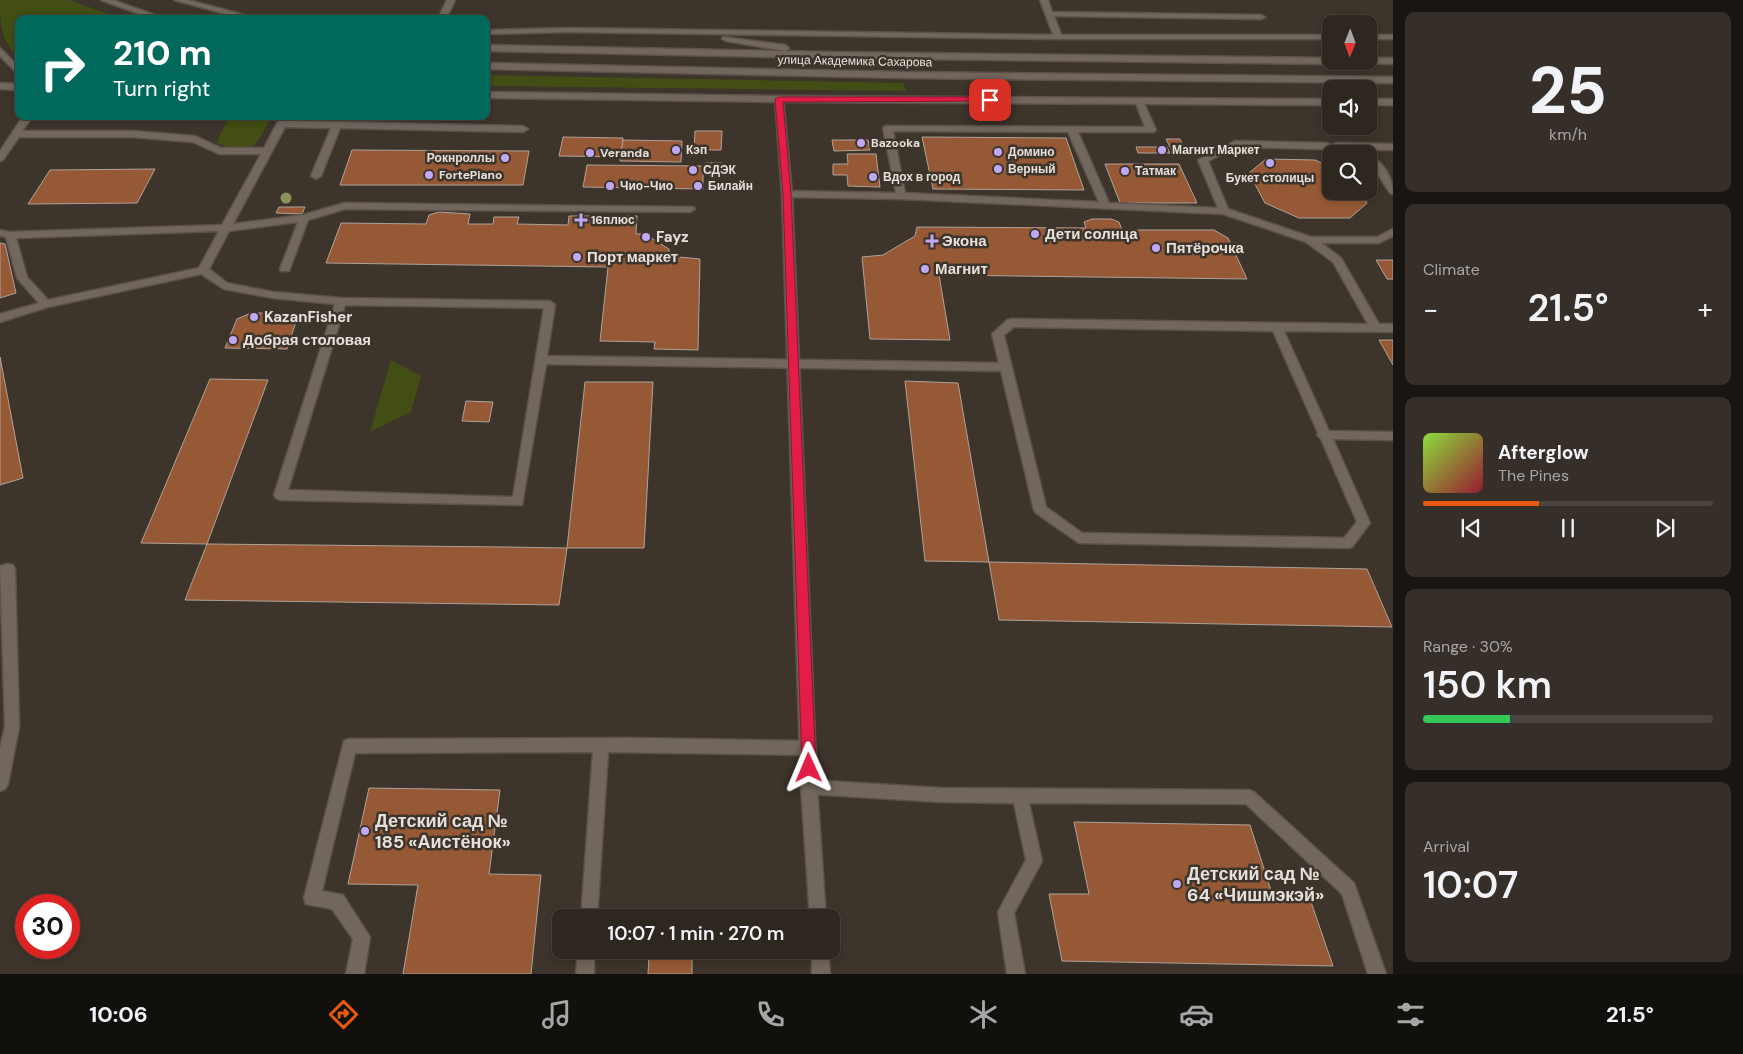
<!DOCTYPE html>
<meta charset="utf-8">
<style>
body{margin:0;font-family:"DM Sans",sans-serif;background:#362f29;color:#f1f3f6;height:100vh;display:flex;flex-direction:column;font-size:19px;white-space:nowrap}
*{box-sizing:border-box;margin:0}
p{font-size:16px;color:#a7a5a5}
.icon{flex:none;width:28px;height:28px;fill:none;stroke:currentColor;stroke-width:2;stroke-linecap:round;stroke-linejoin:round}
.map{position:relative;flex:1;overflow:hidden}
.side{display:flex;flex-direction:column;gap:12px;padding:12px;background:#191512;width:350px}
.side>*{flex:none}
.hud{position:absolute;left:15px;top:15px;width:475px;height:105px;border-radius:10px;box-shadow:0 2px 8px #0003,0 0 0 1px #49443e;background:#00695c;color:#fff;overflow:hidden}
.needle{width:32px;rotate:181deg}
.tools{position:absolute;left:1322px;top:15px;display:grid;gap:10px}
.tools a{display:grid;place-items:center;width:55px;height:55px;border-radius:10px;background:#2e2720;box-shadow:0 2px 8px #0003,0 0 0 1px #49443e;font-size:25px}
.speed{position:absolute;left:15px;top:894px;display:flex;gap:10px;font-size:25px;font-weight:700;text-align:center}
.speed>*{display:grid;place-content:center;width:65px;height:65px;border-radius:50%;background:#2e2720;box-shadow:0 2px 8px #0003,0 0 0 1px #49443e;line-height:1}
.speed .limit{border:8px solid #d22;background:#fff;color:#111}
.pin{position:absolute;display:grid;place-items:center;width:42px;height:42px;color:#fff;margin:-21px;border-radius:10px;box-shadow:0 2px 8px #0006}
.me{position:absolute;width:55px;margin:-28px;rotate:359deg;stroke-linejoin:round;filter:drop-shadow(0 0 4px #0008)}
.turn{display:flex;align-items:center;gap:18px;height:105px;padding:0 15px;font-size:22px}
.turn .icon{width:65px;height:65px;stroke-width:2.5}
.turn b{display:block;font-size:35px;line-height:42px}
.big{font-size:38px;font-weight:600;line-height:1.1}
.side .card{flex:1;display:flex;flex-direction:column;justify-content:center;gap:8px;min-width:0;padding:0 18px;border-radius:10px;background:#362f29}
.side .dial{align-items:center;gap:0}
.dial b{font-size:65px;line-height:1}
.song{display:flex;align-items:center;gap:15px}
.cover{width:60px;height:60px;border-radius:8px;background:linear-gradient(135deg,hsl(90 70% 55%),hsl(350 70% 35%))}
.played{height:5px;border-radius:2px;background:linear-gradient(90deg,#ea580c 40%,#49443e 40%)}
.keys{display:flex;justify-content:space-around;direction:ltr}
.heat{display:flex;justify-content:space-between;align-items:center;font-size:28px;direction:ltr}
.charge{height:8px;border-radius:4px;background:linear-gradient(90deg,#34c759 30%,#49443e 0)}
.trip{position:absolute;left:552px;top:909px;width:288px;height:50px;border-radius:10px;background:#2e2720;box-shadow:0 2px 8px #0003,0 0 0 1px #49443e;font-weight:600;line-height:50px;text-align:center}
.menu{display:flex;height:80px;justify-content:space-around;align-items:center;background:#12100d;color:#a7a5a5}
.menu .icon{width:35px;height:35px}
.menu .active{color:#ea580c}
.menu b{font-size:22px;color:#f1f3f6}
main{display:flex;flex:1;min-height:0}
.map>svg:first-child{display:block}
</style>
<main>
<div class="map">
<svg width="1393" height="974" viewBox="0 0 1393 974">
<rect width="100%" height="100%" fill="#3d342b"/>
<g fill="#424e13">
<path d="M0,0H69L123,19H19V57C0,41 0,23 0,0Z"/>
<path d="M486,75L903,83L906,91L486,86Z"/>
<path d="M230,116H271C255,148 253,158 216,143Z"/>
<path d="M391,360L421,376L411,412L370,432Z"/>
</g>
<g fill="#965935" stroke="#b0a29a">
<path d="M695,131H722L721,150H694Z"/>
<path d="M563,137L623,138L621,157L559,156Z"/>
<path d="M922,137L1066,138L1084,190L933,189Z"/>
<path d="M1166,139H1180L1187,153H1173Z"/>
<path d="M623,140L682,141L681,162L620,161Z"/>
<path d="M832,140H868L870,150L834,151Z"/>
<path d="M1136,147H1167L1170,153H1138Z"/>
<path d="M352,150L529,151L523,185H340Z"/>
<path d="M847,154H876L880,187L848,186L847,175H833V164H848Z"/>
<path d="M1266,159L1315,160L1331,167V191H1359L1367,203L1350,218H1299L1265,203L1249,173Z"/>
<rect x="706" y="163" width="15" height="7"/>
<path d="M1105,164H1179L1197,203H1120Z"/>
<path d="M587,165L703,166V189L583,187Z"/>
<path d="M155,169L137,203L28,204L50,170Z"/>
<path d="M279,207H305L302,214L276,213Z"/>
<path d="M439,212L470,214L468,224H493L494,217H519L517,224L568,225L569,216H637L636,234H645L669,249V256L700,259L698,350L654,349L655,342L600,341L608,267L326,263L341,223L426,224L429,215Z"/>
<path d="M1092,219H1111L1119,222L1122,230H1214L1228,238L1247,279L939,275L950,340L870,339L862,257L883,255L915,236L917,227L1086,228L1084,222Z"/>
<path d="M0,243L5,244L16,293L0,298Z"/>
<path d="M1376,260H1393V279H1387Z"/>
<path d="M251,313H299L287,349L225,348L237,319Z"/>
<path d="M1379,340H1393V365Z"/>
<path d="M0,357L23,478L0,485Z"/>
<path d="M210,379L268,380L207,544L141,543Z"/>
<path d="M905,381L958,383L989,562L925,561Z"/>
<path d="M585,382H653L644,548H567Z"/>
<path d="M466,401L493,402L489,422L462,421Z"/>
<path d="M207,544L507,547L567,548L559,605L185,600Z"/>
<path d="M989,562L1367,569L1392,627L999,620Z"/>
<path d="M369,788L500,790L489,874L541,875L531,974H403L418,885L348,884Z"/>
<path d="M1074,822L1250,825L1274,900L1311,902L1333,966L1062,961L1049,894H1089Z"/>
<path d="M649,956H692V974H648Z"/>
</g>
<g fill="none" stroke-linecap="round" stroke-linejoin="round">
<g stroke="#5a524b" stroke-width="3">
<g id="service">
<path d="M447,0H455L446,19H438Z"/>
<path d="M1040,0H1048L1052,12L1261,15L1265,17L1261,19L1054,16L1062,37L1058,39L1054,37Z"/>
<path d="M1139,98L1143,101L1156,130L1154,132H1078L1109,203L1218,208L1198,160L1235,141L1326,143L1332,145L1336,143L1393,144V150L1343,149L1353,154H1339L1325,149L1237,147L1208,161L1228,209L1311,237H1377L1393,229V236L1379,243H1321L1341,258L1379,324H1393V332L1284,331L1329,431L1393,432V440L1333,439L1370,523L1352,547L1347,548L1079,543L1036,513L1034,510L1001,371L546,364L522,505L280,500L276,498L274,495L335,304L273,298L224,289L201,274L48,307L0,322V314L39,303L17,278L6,237L0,236V230L10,232L222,225L261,154H219L193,142L132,137H19L3,160L0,161V151L22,118L30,120L22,131H132L195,136L221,148H264L281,116H290L288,121L523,126L528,129L523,132L340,128L321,176L316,179L311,176L331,128L285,127L233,224L303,215L344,203L693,207L695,209L690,212L345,209L308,220L289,271H281L280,269L298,222L229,231L209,269L227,283L273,292L341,298L550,301L555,305L547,356L999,363L992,334L1007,320L1011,319L1368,324L1333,262L1306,242L1223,214L901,199L787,197L782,194L787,191L896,193L883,128L885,126L1145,127L1135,101ZM893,131L1068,132L1099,202L905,193ZM219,231L199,268L48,300L27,277L16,238ZM345,305L544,308L513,497L288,490ZM1014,327L1273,331L1318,433L1317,435L1321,439L1357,522L1344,538L1082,533L1046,507L1004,335Z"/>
<path d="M1369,157C1384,161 1393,179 1393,194L1390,193L1371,164L1369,163Z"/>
<path d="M8,564L13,565L15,569L19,727L8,784L5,789L0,791V748L5,727L0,566Z"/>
<path d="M629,738L809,741L814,743L816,748L814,753L809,755L608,752L597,918H581L593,752L355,753L322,891L343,895L370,937L364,974H346L353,939L332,909L306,904L304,898L344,741L349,739Z"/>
<path d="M809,780L941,788L1249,790L1254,792L1354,883L1386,974H1368L1342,894L1246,804L1029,803L1042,861L1014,913L1025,974H1007L998,912L1026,860L1014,803L941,802L809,794L804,792L801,787L804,782Z"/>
<path d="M578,950H594V974H576Z"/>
</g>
</g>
<g stroke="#5a524b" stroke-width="3">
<g id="minor">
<path d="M0,83L19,84V90L0,89Z"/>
<path d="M779,96L783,99L792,194L817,787L826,918H810L801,787L782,194L775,99Z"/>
<path d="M812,950H828L830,974H812Z"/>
</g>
</g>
<g stroke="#5a524b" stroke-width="3">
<g id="secondary">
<path d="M101,0H113L166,19H153Z"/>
<path d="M174,0H188L260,19H245Z"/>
<path d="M568,28L1058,35H1331V39H1058L568,32L486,34V30Z"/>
<rect x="1369" y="35" width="24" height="4"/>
<path d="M723,37L785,45L789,48L785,51L726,41L722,39Z"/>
<path d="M486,45L829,52L1331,58V61H1335L1331,64L829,58L486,51Z"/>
<path d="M0,48L19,67V75L0,56Z"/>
<path d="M1369,58H1393V64L1366,63L1365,61H1369Z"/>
<path d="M486,63L904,72L1393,77V83L904,78L486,69Z"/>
<path d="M486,92L779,96L1331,99V105L779,102L486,98Z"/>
<rect x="1369" y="99" width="24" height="6"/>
</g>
</g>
<use href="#service" fill="#72675d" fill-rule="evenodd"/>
<use href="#minor" fill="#72675d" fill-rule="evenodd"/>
<use href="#secondary" fill="#72675d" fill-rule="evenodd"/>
</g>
<circle fill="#8c945b" cx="286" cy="198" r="5.5"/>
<path fill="#e11d48" stroke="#92132f" d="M990,97L993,98V101L783,102L791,194L816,768L814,772L809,774L804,772L802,768L783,194L775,99L779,97Z"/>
<g fill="#bfa8f4" stroke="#3d342b" stroke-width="2">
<circle cx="861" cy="143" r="5"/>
<circle cx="676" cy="150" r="5"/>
<circle cx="1162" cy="150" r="5"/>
<circle cx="998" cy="152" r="5"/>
<circle cx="590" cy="153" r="5"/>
<circle cx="505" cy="158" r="5"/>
<circle cx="1270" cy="163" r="5"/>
<circle cx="998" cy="169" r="5"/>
<circle cx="693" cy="170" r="5"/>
<circle cx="1125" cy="171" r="5"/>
<circle cx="429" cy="175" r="5"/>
<circle cx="873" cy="177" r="5"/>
<circle cx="610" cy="186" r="5"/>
<circle cx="698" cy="186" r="5"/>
<path d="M578.5 212.5h5v5h5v5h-5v5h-5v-5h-5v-5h5z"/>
<circle cx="1035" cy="234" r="5"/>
<circle cx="646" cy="237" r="5"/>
<path d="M929.5 233.5h5v5h5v5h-5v5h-5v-5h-5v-5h5z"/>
<circle cx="1156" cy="248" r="5"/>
<circle cx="577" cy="257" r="5"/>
<circle cx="925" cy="269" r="5"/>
<circle cx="254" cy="317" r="5"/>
<circle cx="233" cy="340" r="5"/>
<circle cx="365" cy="831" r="5"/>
<circle cx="1177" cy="884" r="5"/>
</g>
<g text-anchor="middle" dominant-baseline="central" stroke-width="5" stroke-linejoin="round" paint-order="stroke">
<g font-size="12" fill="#e6e0da" stroke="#3d342b">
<text transform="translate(855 61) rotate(1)">улица Академика Сахарова</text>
</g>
<g font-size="12" font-weight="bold" fill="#e6e0da" stroke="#3d342b" text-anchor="start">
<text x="871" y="143">Bazooka</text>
<text x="686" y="150">Кэп</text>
<text x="1172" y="150">Магнит Маркет</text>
<text x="1008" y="152">Домино</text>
<text x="600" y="153">Veranda</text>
<text x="495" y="158" text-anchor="end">Рокнроллы</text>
<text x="1008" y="169">Верный</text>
<text x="703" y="170">СДЭК</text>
<text x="1135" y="171">Татмак</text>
<text x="439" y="175">FortePiano</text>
<text x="883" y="177">Вдох в город</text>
<text x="1270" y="178" text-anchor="middle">Букет столицы</text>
<text x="620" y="186">Чио-Чио</text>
<text x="708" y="186">Билайн</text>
<text x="591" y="220">16плюс</text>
</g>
<g font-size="15" font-weight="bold" fill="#e6e0da" stroke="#3d342b" text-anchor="start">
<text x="1045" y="234">Дети солнца</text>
<text x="656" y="237">Fayz</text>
<text x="942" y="241">Экона</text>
<text x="1166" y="248">Пятёрочка</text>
<text x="587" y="257">Порт маркет</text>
<text x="935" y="269">Магнит</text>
<text x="264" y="317">KazanFisher</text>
<text x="243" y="340">Добрая столовая</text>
</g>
<g font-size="18" font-weight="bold" fill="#e6e0da" stroke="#3d342b" text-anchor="start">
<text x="375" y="821">Детский сад №<tspan x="375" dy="21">185 «Аистёнок»</tspan></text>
<text x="1187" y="874">Детский сад №<tspan x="1187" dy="21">64 «Чишмэкэй»</tspan></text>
</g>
</g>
</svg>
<div class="tools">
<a><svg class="needle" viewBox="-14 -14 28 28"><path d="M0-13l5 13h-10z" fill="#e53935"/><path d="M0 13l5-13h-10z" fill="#a7a5a5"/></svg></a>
<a><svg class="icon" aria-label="sound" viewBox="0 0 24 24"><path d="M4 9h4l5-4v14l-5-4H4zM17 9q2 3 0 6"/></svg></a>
<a><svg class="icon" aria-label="search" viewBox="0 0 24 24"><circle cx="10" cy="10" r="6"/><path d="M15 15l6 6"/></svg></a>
</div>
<div class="speed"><div class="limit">30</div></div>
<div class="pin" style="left:990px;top:100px;background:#d93025"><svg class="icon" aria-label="arrive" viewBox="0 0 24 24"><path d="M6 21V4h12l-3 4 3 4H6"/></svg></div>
<svg class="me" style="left:809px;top:768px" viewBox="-20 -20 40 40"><path d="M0-17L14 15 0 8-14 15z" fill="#e11d48" stroke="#fff" stroke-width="4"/></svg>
<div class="trip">10:07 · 1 min · 270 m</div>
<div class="hud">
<div class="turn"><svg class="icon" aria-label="right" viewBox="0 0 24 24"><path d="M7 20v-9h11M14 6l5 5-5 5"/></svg><div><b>210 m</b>Turn right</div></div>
</div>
</div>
<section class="side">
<div class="card dial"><b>25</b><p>km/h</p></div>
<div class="card"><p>Climate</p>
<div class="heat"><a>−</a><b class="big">21.5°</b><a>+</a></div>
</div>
<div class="card">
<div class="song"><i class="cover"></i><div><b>Afterglow</b><p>The Pines</p></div></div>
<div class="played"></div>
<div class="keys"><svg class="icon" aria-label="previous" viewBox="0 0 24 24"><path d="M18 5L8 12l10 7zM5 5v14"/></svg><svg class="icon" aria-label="pause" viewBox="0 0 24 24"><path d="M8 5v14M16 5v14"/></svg><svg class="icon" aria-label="next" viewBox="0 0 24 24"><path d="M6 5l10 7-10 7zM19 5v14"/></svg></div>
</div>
<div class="card"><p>Range · 30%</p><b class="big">150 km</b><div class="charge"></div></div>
<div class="card"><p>Arrival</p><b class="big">10:07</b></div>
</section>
</main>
<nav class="menu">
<b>10:06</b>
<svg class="icon active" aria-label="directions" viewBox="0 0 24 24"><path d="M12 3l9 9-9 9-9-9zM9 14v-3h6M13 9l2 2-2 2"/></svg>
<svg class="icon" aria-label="music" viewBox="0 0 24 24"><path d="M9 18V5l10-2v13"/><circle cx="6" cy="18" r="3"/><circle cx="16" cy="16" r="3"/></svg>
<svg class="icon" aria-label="phone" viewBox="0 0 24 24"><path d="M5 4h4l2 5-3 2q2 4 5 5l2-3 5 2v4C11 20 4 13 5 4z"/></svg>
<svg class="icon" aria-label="climate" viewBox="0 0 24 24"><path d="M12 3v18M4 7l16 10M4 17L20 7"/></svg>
<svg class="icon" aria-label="car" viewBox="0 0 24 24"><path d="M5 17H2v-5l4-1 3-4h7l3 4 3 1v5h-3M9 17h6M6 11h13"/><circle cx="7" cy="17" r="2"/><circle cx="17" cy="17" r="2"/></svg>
<svg class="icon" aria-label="filters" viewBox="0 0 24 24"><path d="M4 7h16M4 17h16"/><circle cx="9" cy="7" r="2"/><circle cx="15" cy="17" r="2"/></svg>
<b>21.5°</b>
</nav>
